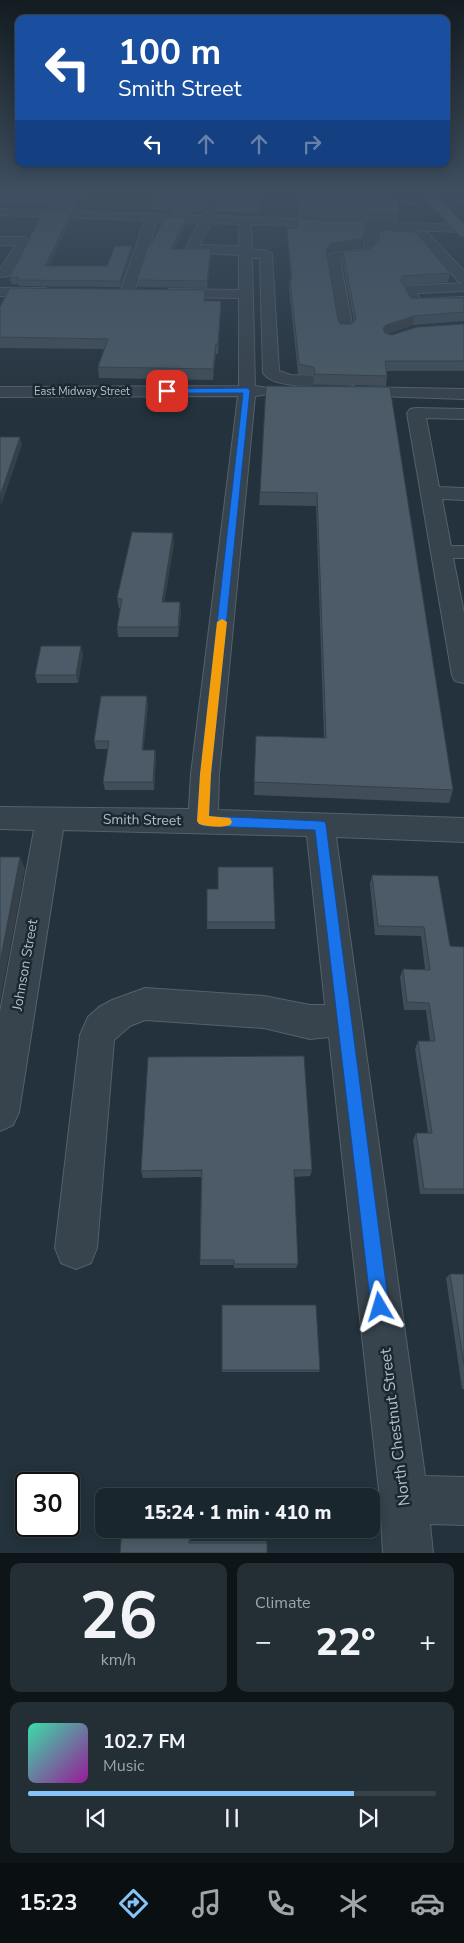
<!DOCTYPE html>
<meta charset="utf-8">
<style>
body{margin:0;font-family:"Nunito Sans",sans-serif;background:#232e35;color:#f1f3f6;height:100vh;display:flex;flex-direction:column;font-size:19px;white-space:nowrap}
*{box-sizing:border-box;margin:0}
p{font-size:16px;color:#9fa5aa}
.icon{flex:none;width:28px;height:28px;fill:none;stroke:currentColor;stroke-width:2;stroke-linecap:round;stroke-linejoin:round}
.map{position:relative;height:1553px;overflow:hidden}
.sheet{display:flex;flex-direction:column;gap:10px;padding:10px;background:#0e1519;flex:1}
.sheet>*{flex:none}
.top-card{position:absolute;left:15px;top:15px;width:435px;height:152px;border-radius:10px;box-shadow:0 2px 12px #0003,0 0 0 1px #384349;background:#1a4fa0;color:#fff;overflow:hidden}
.speed{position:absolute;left:15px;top:1472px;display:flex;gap:10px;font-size:25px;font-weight:700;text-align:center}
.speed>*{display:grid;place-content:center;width:65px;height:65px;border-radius:50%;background:#1a262d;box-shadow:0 2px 12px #0003,0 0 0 1px #384349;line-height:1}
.speed .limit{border:2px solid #111;border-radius:8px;background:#fff;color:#111}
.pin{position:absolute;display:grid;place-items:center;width:42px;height:42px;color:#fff;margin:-21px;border-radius:10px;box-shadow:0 2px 8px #0006}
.me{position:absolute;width:55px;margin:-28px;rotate:353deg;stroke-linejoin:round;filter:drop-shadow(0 0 4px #0008)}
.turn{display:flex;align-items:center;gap:18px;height:105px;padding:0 20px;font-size:22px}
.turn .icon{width:65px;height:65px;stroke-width:2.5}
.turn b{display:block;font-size:35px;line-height:42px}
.lanes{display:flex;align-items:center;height:48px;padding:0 20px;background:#0003;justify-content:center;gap:25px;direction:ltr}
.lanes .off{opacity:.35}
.big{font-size:38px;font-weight:800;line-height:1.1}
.sheet .widget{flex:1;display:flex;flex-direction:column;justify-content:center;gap:8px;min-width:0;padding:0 18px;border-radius:10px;background:#232e35}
.sheet .dial{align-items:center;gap:0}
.dial b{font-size:65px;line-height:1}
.song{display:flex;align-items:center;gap:15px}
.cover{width:60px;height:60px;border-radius:8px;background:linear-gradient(135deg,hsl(160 70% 55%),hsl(300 70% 35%))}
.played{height:5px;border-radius:2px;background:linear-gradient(90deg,#87c3f8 80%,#384349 80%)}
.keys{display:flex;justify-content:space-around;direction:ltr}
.heat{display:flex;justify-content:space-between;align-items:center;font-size:28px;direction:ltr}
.sheet .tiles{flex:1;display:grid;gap:10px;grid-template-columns:1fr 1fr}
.widget:last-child{grid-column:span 2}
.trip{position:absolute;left:95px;top:1488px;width:285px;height:50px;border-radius:10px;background:#1a262d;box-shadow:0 2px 12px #0003,0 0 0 1px #384349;font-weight:800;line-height:50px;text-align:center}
.menu{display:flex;height:80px;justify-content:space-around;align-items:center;background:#0a0f12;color:#9fa5aa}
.menu .icon{width:35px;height:35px}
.menu .current{color:#87c3f8}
.menu b{font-size:22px;color:#f1f3f6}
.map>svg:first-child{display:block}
</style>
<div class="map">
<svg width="464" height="1553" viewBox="0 0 464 1553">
<rect width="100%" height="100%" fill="#23323c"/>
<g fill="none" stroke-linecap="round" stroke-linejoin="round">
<g stroke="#365063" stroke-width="3">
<path d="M260,194L310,196"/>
<path d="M389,202L416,204"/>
<path d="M456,202H464"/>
</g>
<g stroke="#55616a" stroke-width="2">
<g id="minor">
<path d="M217,195L222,198L214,216L464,225V231L461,232L414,230L428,233L464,271V291L417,293L420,299L464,297V305L411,306L401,289L403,286L464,283L459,282L420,239L376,236V250L367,256L340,259L353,329L351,332H341L339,329L327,259L331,253L364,249L366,229H378L251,224L252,250H266L272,254L279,371L291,375L350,376L356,378L358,381L356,384L350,386C330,385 275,391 263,373L260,258H252L255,386L269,388L271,391L269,394L255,396L219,774L218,810L464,818V842L336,837L425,1476L464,1477V1525L430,1524L433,1553H383L380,1499L329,1037L310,1039L264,1028L145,1020L130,1026L114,1040L97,1248L91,1263L76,1269L61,1263L55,1248L80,1035L88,1017L99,1007L112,1000L145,988L264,996L310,1005H325L307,836L63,830L19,1112L13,1125L0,1131V1012L34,830L0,829V807L189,809L191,774L238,396L0,397V387L239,386V298L169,297L162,293L169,289L239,290V255L188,252L186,249L199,222L157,221L134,293L127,297L120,293L145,220L0,215V209L203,216L212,198ZM211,223L239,224V246L200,245Z"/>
<path d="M0,237H24L30,241L9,276L0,277V269L16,245H0Z"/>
<path d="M0,288H46L53,292L46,296H0Z"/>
<path d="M354,387L464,389V399L348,395L346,392L348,389Z"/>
<path d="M416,408L464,409V419L426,418L439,487L464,488V500L442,499L451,546H464V558H453L464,613V683L455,681L452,675L407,413L410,409Z"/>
</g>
</g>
<g stroke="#434f58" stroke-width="2">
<path id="major" d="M422,194H433L464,225V236L460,235Z"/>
</g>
<use href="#minor" fill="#37434d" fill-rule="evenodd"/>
<use href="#major" fill="#55626d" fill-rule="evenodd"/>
</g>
<g fill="#414e59">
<path d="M0,194H91L87,200H81L76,210L49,209L47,208V205H1L0,207Z"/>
<path d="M155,194H216L210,197L204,211H193L191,214L171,213V210H153V203Z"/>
<path d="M219,194H263L258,213L218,211V204L222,196Z"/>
<path d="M382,199L399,214L398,221L299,217V210Z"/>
<path d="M186,217V224L175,249L211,256L207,288L138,287L137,280L150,246Z"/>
<path d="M71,219L49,266H107L132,246V252L121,287L19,286L18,284H11L10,277Z"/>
<path d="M287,228L362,247L331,251L327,256L338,320L340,324H352L354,322L342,261L343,252L369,249L378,242L379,230L450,273L448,282L403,285L411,298H464V321L413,325L386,334L392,335L464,324V371H387V376L386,386L313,384L314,378L313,377L298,374L289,288L290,279H291L287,236Z"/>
<path d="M205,301H221L218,354H216L213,380L99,378L98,367L104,349L0,348V307Z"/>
<path d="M390,387L453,790L449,803L254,795L256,736L324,738L316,506L259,505L260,492Z"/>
<path d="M174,543L164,602H180L181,612L178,637H118L117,627L120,608H119L117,598Z"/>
<path d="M83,654L78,683H37L35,675Z"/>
<path d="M148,704L143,750H155L156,758L154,790H105L103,782L108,749H96L94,741Z"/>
<path d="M372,875L450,946L464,947V1194H420L413,1140L416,1133H428L415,1049L418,1041H430L426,1010H404L400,977L403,969H425L421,936L375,935L370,884Z"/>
<path d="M218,889L275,922V929H207V922Z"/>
<path d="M312,1170L310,1176L294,1177L298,1264L296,1268H234V1265H200V1260L201,1177L143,1178L141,1171Z"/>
<path d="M450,1274H464V1389H462L446,1278Z"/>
<path d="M222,1305L320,1370L319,1372H222Z"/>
<path d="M191,1541H266L267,1543L120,1553Z"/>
</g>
<g fill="#354048">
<path d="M87,194H91L87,200Z"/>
<path d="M208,194H216L210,197L204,211L203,204Z"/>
<path d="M261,194H263L258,213V206Z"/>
<path d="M80,195L81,200L76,210L75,204Z"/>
<path d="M192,204L193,211L191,214V207Z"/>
<path d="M71,213V219L46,272L45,266Z"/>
<path d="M186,217V224L172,255L171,249Z"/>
<path d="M363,239L362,247L331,251L325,258L326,249L331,243Z"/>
<path d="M132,246V252L121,287L120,281Z"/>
<path d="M211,249V256L207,288V281Z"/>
<path d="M221,301V311L218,354V344Z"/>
<path d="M414,316L413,325L384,334L383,328L386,325Z"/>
<path d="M216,344V354L213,380V369Z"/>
<path d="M20,437L22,445L1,506L0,496Z"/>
<path d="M173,533L174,543L163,612L162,602Z"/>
<path d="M180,602L181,612L178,637V627Z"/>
<path d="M81,646L83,654L78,683L76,675Z"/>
<path d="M147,696L148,704L143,758L142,750Z"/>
<path d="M155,750L156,758L154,790L153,782Z"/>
<path d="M20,857L25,869L0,1002V963Z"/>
<path d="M190,1529H191V1541L189,1543Z"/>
</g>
<g fill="#4c5b67" stroke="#354048">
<path d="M0,194H87V195H80L75,204L48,203L46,202L48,200H0Z"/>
<path d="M155,194H208L203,204H192L191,207L171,206L172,203H153Z"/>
<path d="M222,194H261L258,206L218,204Z"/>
<path d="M301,194H381L382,199H397L399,214L299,210Z"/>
<path d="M43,212L71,213L45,266H107L115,246H132L120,281L17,280L19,277H10Z"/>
<path d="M165,217H186L171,249H211L207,281L137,280L148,246H150Z"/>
<path d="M298,219L365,222L363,239L331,243L326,249L338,320L340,324H352L356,319L343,252L369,249L379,241V230L416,232L450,273L403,276L401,281L411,298H464V312L414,316L386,325L383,328L385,333L392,335L417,327L464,324V361H385L387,376L314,374L315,370L313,367L299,364L290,279H292L287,228H297Z"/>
<path d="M10,288L205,290L204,301H221L218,344H216L213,369L98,367L108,339L0,337V307Z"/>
<path d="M266,386L390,387L453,790L254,782L256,736L326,738L317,493L260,492Z"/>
<path d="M0,437H20L0,496Z"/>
<path d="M132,532L173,533L162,602H180L178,627H117L122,599L117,598Z"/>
<path d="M41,646H81L76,675H35Z"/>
<path d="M101,696H147L142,750H155L153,782H103L109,741H94Z"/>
<path d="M0,857H20L0,963Z"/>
<path d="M218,867H273L275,922H207V889H218Z"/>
<path d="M372,875L438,876L450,946L464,947V1189H424L416,1133H432L418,1041H435L429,1003L407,1002L403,969L430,970L424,927L378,926Z"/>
<path d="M304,1056L312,1170H294L298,1264H234V1260H200L202,1170L141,1171L148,1057Z"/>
<path d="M450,1274H464V1365Z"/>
<path d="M222,1305H316L320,1370H222Z"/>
<path d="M122,1529H190L189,1543H267V1553H120Z"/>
</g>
<linearGradient id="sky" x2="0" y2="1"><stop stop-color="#131c21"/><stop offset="0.47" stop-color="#3f4f61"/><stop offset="1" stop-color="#3f4f61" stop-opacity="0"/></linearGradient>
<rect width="464" height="412" fill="url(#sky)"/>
<path fill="#1a73e8" stroke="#114b97" d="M247,388L250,390L211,774L209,816L320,821L325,822L326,825L389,1307L386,1314L380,1316L374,1314L371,1307L315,830L203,826L199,824L197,821L200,774L243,393H167L164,391L167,389Z"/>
<path fill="#f59e0b" d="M222,619L227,622L211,774L209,816L230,818L232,822L230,825C222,828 208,827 199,824L197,821L200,774L217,622Z"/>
<g text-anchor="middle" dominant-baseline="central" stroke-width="5" stroke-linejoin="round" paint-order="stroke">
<g font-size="11" fill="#b2bec8" stroke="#1c2831">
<text x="82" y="391">East Midway Street</text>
</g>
<g font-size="14" fill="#b2bec8" stroke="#1c2831">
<text transform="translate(142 820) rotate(1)">Smith Street</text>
<text transform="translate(25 965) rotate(-80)">Johnson Street</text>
</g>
<g font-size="16" fill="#b2bec8" stroke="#1c2831">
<text transform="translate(395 1427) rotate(-97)">North Chestnut Street</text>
</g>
</g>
</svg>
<div class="speed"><div class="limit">30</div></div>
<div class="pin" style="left:167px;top:391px;background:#d93025"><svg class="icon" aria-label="arrive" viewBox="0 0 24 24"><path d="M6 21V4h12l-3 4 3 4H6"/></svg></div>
<svg class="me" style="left:380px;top:1307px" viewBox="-20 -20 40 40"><path d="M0-17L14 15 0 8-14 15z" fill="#1a73e8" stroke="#fff" stroke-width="4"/></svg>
<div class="trip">15:24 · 1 min · 410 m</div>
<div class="top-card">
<div class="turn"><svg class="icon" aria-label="left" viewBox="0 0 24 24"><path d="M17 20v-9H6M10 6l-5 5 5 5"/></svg><div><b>100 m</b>Smith Street</div></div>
<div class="lanes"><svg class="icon" aria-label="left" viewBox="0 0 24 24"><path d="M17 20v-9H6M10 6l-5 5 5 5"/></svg><svg class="icon off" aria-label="ahead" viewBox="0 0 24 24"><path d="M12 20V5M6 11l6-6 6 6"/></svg><svg class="icon off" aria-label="ahead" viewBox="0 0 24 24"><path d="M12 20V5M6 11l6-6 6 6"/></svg><svg class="icon off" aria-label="right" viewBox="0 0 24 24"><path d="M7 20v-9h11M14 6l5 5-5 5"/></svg></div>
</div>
</div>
<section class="sheet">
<div class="tiles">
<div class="widget dial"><b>26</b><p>km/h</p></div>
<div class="widget"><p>Climate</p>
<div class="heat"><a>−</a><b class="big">22°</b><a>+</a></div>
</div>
<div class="widget">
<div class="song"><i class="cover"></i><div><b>102.7 FM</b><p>Music</p></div></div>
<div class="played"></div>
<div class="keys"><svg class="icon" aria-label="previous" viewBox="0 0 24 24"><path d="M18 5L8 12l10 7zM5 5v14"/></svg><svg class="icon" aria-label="pause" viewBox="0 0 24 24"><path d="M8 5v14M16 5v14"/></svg><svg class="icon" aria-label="next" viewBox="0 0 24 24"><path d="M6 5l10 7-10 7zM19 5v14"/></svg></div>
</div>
</div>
</section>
<nav class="menu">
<b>15:23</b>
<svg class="icon current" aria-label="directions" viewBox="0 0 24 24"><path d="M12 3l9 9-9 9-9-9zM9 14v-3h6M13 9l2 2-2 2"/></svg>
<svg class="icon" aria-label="music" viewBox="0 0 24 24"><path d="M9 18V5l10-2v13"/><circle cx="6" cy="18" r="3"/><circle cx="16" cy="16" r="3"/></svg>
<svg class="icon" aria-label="phone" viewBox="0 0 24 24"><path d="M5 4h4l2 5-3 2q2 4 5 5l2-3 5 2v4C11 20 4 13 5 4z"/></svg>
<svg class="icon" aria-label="climate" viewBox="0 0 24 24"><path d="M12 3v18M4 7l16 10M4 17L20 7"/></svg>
<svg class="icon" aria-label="car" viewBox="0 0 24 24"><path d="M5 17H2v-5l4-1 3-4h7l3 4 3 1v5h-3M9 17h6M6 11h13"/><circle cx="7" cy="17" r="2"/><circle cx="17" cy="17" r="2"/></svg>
</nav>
